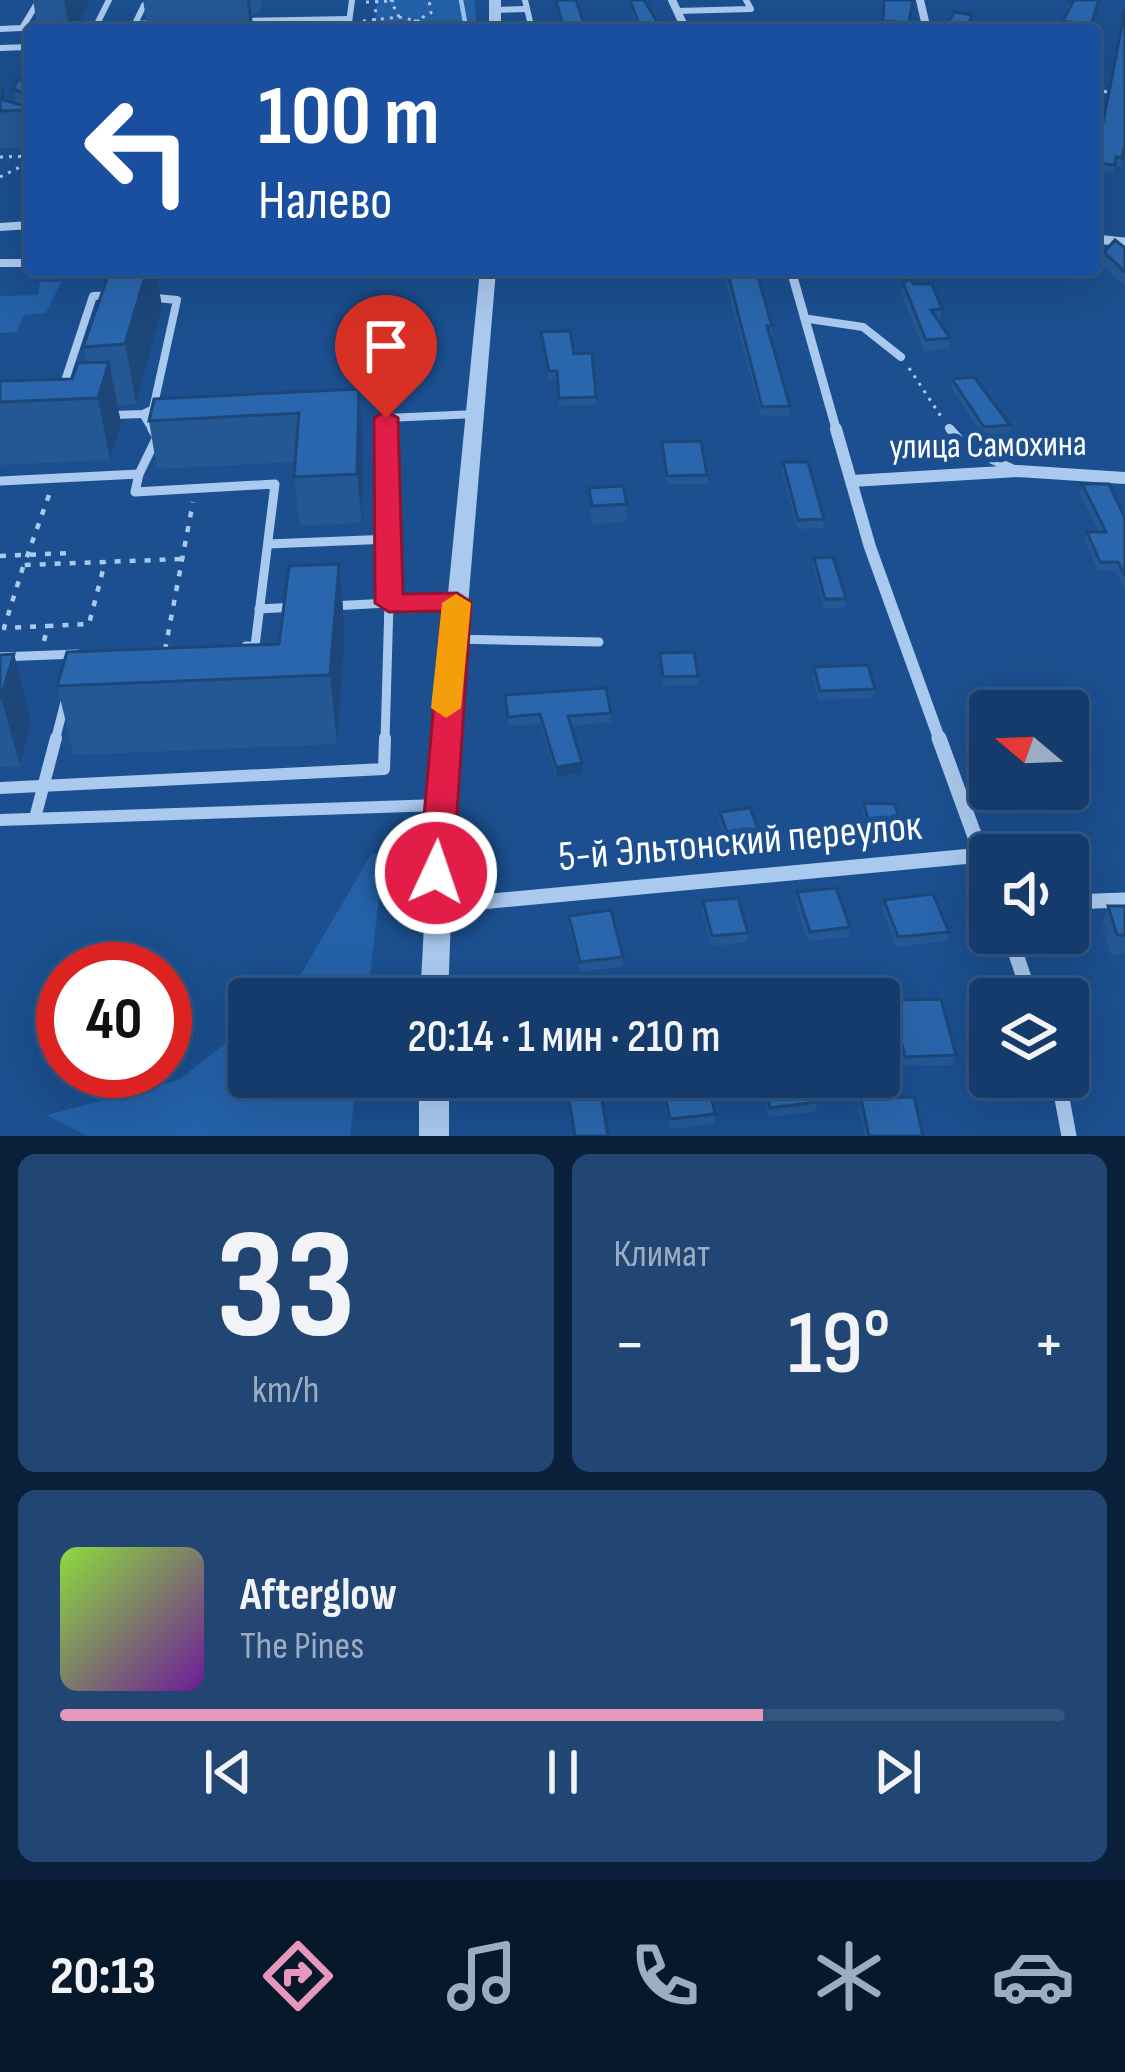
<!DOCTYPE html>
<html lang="ru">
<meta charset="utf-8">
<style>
body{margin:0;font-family:"Sofia Sans Condensed",sans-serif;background:#214673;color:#f1f3f6;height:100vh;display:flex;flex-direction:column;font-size:45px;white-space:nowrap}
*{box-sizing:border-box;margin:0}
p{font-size:39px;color:#9dadc1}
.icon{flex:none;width:66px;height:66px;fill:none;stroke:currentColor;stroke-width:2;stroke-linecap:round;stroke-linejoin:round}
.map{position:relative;height:1136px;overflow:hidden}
.details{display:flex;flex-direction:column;gap:18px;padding:18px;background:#0b203b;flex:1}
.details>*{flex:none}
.hud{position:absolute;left:24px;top:24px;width:1077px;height:252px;border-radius:12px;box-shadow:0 12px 48px #0002,0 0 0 3px #33557e;background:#1a4fa0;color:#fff;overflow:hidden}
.needle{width:78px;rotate:289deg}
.controls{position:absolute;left:969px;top:690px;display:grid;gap:24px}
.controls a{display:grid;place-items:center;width:120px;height:120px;border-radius:12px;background:#143b6b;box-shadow:0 12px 48px #0002,0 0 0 3px #33557e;font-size:60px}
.speed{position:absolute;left:36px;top:942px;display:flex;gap:24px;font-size:60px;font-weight:700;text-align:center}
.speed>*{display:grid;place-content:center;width:156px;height:156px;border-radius:50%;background:#143b6b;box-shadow:0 12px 48px #0002,0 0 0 3px #33557e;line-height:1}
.speed .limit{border:18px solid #d22;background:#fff;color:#111}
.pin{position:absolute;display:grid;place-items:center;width:102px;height:102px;color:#fff;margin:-123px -51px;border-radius:50% 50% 50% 0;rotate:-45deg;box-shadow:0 0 12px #0007}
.pin .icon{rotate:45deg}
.me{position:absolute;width:132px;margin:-66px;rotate:3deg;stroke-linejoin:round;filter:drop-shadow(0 0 9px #0008)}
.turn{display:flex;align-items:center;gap:42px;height:252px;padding:0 36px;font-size:54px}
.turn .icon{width:156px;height:156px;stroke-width:2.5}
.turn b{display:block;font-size:84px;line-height:102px}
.big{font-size:90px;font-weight:600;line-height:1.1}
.details .card{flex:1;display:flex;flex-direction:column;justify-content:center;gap:18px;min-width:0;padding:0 42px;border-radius:18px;background:#214673}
.details .dial{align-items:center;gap:0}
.dial b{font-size:156px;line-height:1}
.song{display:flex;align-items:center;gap:36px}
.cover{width:144px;height:144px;border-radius:18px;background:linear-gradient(135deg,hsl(90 70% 55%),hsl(280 70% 35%))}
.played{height:12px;border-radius:6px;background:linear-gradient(90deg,#e797bd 70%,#33557e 70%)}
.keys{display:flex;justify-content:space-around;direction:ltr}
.heat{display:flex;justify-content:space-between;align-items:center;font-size:66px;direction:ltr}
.details .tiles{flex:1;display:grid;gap:18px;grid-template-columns:1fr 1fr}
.card:last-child{grid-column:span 2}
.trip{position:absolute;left:228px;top:978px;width:672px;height:120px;border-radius:12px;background:#143b6b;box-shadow:0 12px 48px #0002,0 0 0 3px #33557e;font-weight:600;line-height:120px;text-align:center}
.tab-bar{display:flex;height:192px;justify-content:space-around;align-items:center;background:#08182b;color:#9dadc1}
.tab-bar .icon{width:84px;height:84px}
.tab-bar .selected{color:#e797bd}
.tab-bar b{font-size:54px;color:#f1f3f6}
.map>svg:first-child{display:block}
</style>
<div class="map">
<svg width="1125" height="1136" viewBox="0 0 1125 1136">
<rect width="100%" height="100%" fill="#1b4f8f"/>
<g fill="#2461a8">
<path d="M377,0H475L476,30H374Z"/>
<path d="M40,282H61L46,313L24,315L17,332L0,333V296L38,295Z"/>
<path d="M372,853L384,856L367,999H281L291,991Z"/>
<path d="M249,1024V1077H357L350,1136H87L47,1115L179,1080Z"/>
</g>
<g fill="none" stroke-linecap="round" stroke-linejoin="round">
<path stroke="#9cc4f0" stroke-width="4.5" d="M461,0L465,22"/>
<g stroke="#a9c9ee" stroke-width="3" stroke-dasharray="3 6" stroke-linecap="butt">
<path d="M366,2L391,1"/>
<path d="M399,17L432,24V30"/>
<path d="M363,21L399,17L391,1L395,0"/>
<path d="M373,30L377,0"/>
<path d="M398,30L431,13L429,0"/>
<path d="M1095,91L1125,93"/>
<path d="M0,157L30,156"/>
<path d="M0,177L30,162"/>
<path d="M909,368L942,418"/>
</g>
<g stroke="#a9c9ee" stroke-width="4.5" stroke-dasharray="6 9" stroke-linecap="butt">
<path d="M49,495L24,565L182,559"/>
<path d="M0,556L71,553"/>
<path d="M23,567L4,628L48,626"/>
<path d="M44,641L48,626L89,624L105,562"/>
<path d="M165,650L193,502"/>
</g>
<g stroke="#a9c9ee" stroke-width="6">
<path d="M525,0L532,30"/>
<path d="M496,10L526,9"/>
<path d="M677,11L751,9L746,0"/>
<path d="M242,21L349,19"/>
<path d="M135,24L159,23"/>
<path d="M0,29L22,28L39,0"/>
<path d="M94,30L109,0"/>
<path d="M132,30L144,5H153"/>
<path d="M348,30L352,0"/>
<path d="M0,48L30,47"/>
</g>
<g stroke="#a9c9ee" stroke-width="8">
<path d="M0,227L30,225"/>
<path d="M0,263H30"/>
<path d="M125,295L177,300L153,409L143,414L53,417L93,296Z"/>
<path d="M809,319L863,327L901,357"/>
<path d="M143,414L154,432"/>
<path d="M949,428L952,432"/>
<path d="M386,432V418L477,414"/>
</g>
<g stroke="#a9c9ee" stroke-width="9">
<path d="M386,429L389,603L456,602"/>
<path d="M950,429L967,448L1013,469"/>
<path d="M139,474L135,492L275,484L255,646H246"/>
<path d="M0,481L139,474L157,437L152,429"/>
<path d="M268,544L391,539"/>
<path d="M331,606L389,603L385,741"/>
<path d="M259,609L296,607"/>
<path d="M453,639L599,642"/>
<path d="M0,657L77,654"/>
<path d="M55,741L66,698"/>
</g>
<g stroke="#a9c9ee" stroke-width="12">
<path d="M0,788L384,769L385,738"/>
<path d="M35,818L56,738"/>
<path d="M0,820L439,805"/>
</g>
<g stroke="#a9c9ee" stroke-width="8">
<path d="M672,0L686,30"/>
<path d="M920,0L927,30"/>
</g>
<g stroke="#a9c9ee" stroke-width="9">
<path d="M1095,239L1125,242"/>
<path d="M791,270L837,432"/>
</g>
<g stroke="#a9c9ee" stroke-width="12">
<path d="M836,429L870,547L940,741"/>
<path d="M852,481L1018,471L1125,478"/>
</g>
<g stroke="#a9c9ee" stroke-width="15">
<path d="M939,738L990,878"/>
<path d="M1068,902L1125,900"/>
<path d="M439,906L982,855"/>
<path d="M1009,933L1031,999"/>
<path d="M1058,1077L1069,1136"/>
</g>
<g fill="#a9c9ee" fill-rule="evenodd">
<rect x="489" y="0" width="12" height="30"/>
<path d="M480,270H496L458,725L448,999H420L435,725Z"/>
<rect x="419" y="1077" width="30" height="59"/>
</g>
</g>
<g fill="#245895">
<path d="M33,0H90L78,26L91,25L92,30H38Z"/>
<path d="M143,0H263L259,14H252L253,30H148Z"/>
<path d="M628,0H644L662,30H638Z"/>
<path d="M884,0H913L908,30H882Z"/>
<path d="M1100,0L1091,30L1062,28L1070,9H1066L1068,2Z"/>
<path d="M30,77V148H0V80L5,100L16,103L13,89Z"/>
<path d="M1125,144L1121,166H1115L1113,173L1095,171V163Z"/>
<path d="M1125,248V286L1101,264L1104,252Z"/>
<path d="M110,270H156L162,308L136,404L117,406L121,423L110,460L0,465V381L72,379L86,363L83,347Z"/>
<path d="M725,270H758L757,273L772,326V335H769L790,406L789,416H761L727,286Z"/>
<path d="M903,283L942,309L940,320H938L950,338L949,349L924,351L901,293Z"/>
<path d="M541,332L574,354L596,397V405L559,406L557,379L549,380Z"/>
<path d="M952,379L1010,425L1009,434L983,436L951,387Z"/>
<path d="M359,389L363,437L362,523L300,526L294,477L295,462L157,469L149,421Z"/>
<path d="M662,442L707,475V484H667Z"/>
<path d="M783,462L824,519L823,528L797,529L782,471Z"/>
<path d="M1082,484L1125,518V589L1115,571H1098L1085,541L1087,532H1099L1080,493Z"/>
<path d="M589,488L627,504L626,522L592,524Z"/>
<path d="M814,558L846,599L844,608H824L813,567Z"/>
<path d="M339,564L345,631L337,744L74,755L57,686L279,644Z"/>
<path d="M660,653L698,676V685L663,686Z"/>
<path d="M14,654L31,722L20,766L0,767V655Z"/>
<path d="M814,667L875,689L874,698L818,700L813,676Z"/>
<path d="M505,695L611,713V722L570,726L582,763V773L556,777L540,724L509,726Z"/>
<path d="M864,803L904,837L903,846L870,847L863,813Z"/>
<path d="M720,812L762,839L761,849L730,854L719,822Z"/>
<path d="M797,892L850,927L848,937L808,941L795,902Z"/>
<path d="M884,900L949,932L947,941L896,947L882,909Z"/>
<path d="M703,901L748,933L747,942L711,946L702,911Z"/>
<path d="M1108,906H1125V954L1111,955L1102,926Z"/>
<path d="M569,916L623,957V966L580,972L569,926Z"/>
<path d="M892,1000L956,1055L954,1065L904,1066L890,1010Z"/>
<path d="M661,1077L715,1114V1124L670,1129L660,1085Z"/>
<path d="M758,1077H809L817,1102L815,1112L769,1117Z"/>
<path d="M861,1099L923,1136H865L859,1108Z"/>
</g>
<g fill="#1d4779">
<path d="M64,0H90L76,30H70Z"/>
<path d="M247,0H250L253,30H250Z"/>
<path d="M1,80L7,110L0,111Z"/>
<path d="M147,270H156L162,308L136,404L125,344Z"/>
<path d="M109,362L121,423L110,460L98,398Z"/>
<path d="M359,389L363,437L362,523L357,474Z"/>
<path d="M339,564L345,631L337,744L330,675Z"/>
<path d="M14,654L31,722L20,766L1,697Z"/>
<path d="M582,763V773L556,777V767Z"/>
</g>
<g fill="#2a66ad" stroke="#1d4779" stroke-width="3">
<path d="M556,0H576L586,30H564Z"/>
<path d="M630,0H644L662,30H641Z"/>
<path d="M884,0H913L909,23L883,21Z"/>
<path d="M1069,0H1099L1091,25L1063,21L1073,2H1068Z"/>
<path d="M1125,10V144L1122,158L1116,157L1115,165L1095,163Z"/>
<path d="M954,12L972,15L966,30H944Z"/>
<path d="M91,25L89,30H62L64,26Z"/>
<path d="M30,77V110L0,111V99L25,106L29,95L13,89L18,80Z"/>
<path d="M1115,240L1125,248V272L1104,252Z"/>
<path d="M110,270H147L125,344L83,347Z"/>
<path d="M727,270H756L772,326H767L790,406L762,407Z"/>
<path d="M910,279L914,284H932L942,309L931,310L950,338L926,340L903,283Z"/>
<path d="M570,331L574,354L592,353L596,397L559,398L557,371H549L541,332Z"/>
<path d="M109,362L98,398L0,402V381L72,379L78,363Z"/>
<path d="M974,377L1010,425L984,427L952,379Z"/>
<path d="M359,389L357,474L294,477L299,413L149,421L154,399Z"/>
<path d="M701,441L707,475L667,476L662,442Z"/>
<path d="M783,462H808L824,519L798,520Z"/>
<path d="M1082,484H1109L1125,518V576L1118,562H1100L1087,532H1106Z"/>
<path d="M623,486L627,504L592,506L589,488Z"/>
<path d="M833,557L846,599H825L814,558Z"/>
<path d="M339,564L330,675L57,686L67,652L279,644L289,566Z"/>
<path d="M694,652L698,676L663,677L660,653Z"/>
<path d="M14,654L1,697H0V655Z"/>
<path d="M868,665L875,689L820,691L814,667Z"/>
<path d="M606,688L611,713L568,716L582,763L556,767L540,714L508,717L505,695Z"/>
<path d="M864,803L895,804L904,837L872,838Z"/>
<path d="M750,808L762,839L731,844L720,812Z"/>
<path d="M836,888L850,927L810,932L797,892Z"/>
<path d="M933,894L949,932L898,937L884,900Z"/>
<path d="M738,898L748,933L712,936L703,901Z"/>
<path d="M1108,906H1125V935H1117Z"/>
<path d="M611,910L623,957L580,962L569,916Z"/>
<path d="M941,999L956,1055L905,1057L892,1000Z"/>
<path d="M661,1077H707L715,1114L670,1119Z"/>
<path d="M762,1077H809L817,1102L770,1108Z"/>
<path d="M599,1083L608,1136H575L567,1087Z"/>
<path d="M914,1097L923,1136H869L861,1099Z"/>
</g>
<path fill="#e11d48" stroke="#92132f" stroke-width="3" d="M386,411L398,418L403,594L457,593L471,602L453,873L448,882L436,885L424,882L419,873L442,611L389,612L375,603L374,418Z"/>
<path fill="#f59e0b" d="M456,594L471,603L461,708L446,718L431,708L442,603Z"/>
<g text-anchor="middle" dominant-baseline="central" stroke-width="12" stroke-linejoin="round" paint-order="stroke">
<g font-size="36" fill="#fff" stroke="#1b4f8f">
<text transform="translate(988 446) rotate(-1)">улица Самохина</text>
</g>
<g font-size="42" fill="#fff" stroke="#1b4f8f">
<text transform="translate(740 842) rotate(-5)">5-й Эльтонский переулок</text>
</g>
</g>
</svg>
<div class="controls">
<a><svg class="needle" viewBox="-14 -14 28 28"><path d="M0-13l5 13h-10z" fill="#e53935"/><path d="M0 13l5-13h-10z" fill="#9dadc1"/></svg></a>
<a><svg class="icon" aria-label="sound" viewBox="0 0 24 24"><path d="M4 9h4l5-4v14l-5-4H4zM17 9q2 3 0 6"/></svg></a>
<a><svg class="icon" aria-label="layers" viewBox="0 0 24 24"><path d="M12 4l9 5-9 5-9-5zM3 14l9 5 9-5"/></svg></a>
</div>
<div class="speed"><div class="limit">40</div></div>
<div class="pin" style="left:386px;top:418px;background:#d93025"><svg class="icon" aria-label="arrive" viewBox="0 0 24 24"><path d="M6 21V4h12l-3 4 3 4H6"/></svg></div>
<svg class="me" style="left:436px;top:873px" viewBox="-20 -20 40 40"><circle r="17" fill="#e11d48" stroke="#fff" stroke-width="3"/><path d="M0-11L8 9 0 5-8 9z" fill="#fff"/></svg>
<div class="trip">20:14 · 1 мин · 210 m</div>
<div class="hud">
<div class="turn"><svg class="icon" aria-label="left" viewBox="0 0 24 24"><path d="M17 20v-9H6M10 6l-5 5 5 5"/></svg><div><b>100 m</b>Налево</div></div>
</div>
</div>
<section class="details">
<div class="tiles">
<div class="card dial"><b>33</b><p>km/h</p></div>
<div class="card"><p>Климат</p>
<div class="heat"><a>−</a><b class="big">19°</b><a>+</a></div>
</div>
<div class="card">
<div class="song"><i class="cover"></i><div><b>Afterglow</b><p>The Pines</p></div></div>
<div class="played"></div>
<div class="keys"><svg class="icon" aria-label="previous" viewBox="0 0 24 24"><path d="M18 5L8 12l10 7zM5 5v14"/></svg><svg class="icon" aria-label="pause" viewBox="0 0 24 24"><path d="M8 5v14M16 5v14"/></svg><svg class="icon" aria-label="next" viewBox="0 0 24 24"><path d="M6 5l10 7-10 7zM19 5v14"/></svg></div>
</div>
</div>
</section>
<nav class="tab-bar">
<b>20:13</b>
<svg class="icon selected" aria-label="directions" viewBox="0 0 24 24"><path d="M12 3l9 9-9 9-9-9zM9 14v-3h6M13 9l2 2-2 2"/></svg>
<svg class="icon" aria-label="music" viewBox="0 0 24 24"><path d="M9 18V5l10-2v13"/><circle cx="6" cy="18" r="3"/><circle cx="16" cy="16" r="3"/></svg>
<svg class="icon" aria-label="phone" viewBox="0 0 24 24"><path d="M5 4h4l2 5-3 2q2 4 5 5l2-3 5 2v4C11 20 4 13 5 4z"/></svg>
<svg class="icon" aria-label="climate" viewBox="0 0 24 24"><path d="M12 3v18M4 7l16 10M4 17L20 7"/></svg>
<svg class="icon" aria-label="car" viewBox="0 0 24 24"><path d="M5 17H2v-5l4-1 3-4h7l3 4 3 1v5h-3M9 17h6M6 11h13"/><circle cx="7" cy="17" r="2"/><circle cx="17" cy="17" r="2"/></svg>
</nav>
